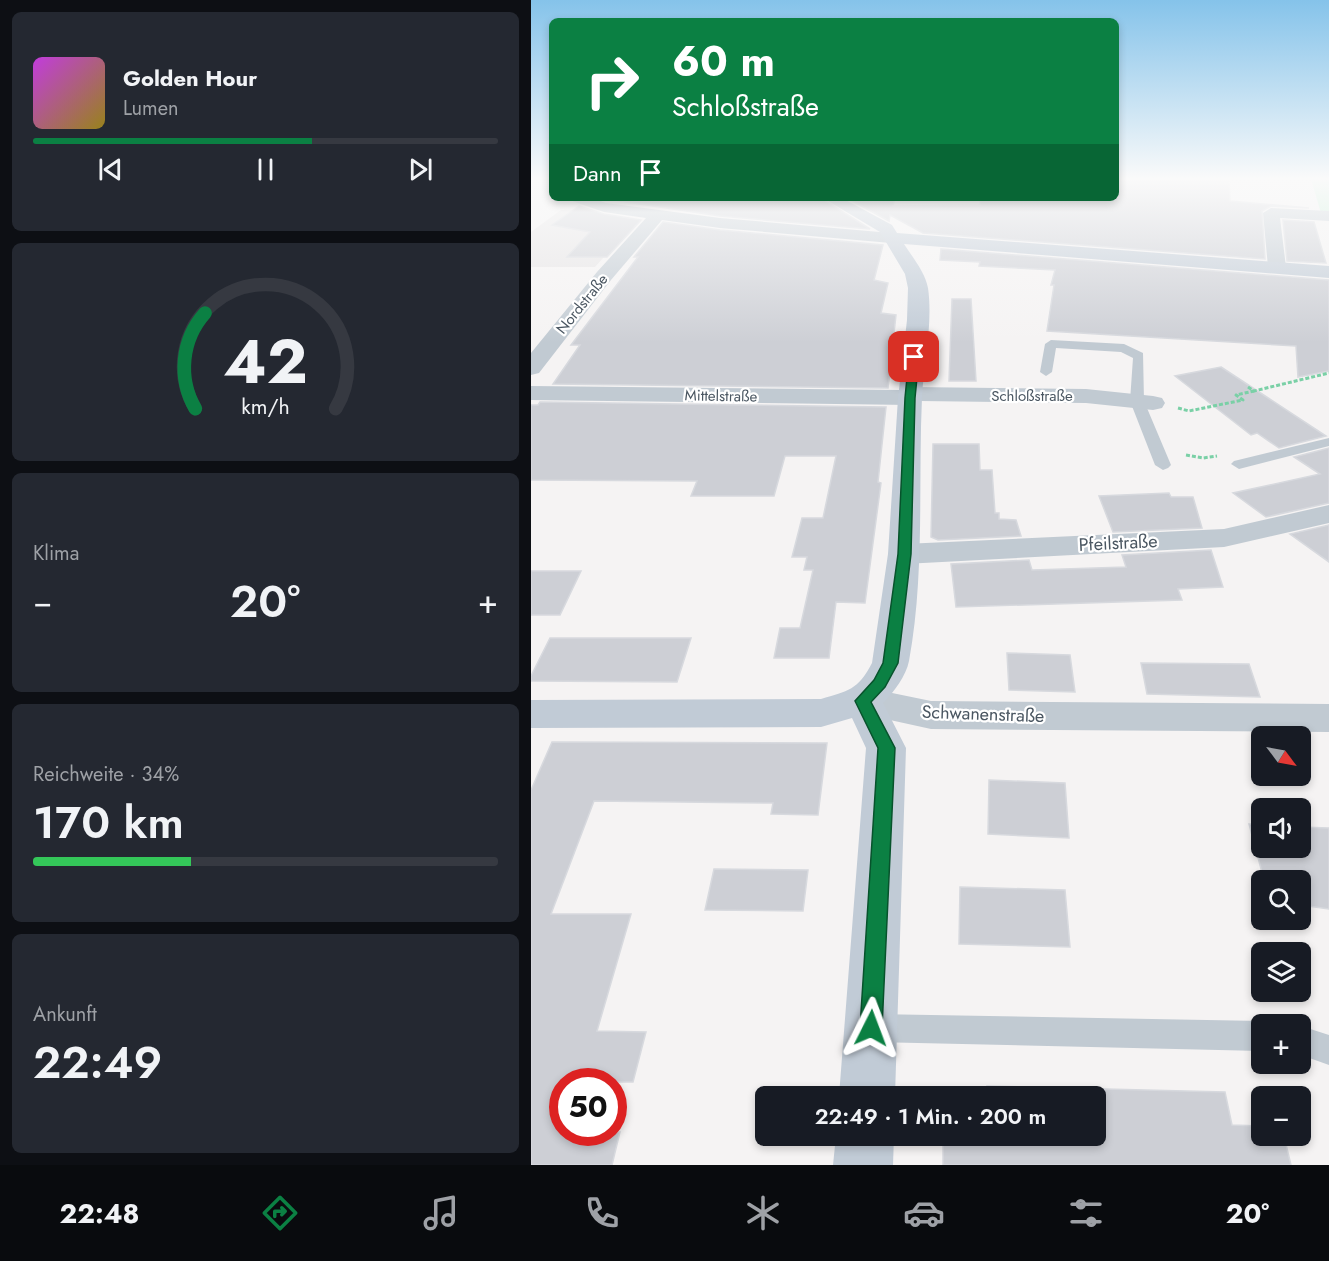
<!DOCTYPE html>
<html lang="de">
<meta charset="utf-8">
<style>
body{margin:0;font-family:Jost,sans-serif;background:#242831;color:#f1f3f6;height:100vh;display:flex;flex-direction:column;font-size:22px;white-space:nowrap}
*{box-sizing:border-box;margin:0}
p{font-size:20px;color:#9ea1a6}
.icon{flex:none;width:33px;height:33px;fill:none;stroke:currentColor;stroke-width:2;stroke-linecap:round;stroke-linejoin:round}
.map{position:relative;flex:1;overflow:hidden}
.details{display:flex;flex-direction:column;gap:12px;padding:12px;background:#0d0f14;width:531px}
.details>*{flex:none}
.guide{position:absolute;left:18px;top:18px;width:570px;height:183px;border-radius:9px;box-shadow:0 3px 9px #0003;background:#0b8043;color:#fff;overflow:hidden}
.needle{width:39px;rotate:122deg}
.fabs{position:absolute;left:720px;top:726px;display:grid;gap:12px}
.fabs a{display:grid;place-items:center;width:60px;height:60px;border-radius:9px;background:#171b24;box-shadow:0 3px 9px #0003;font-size:30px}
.speed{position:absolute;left:18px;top:1068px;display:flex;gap:12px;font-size:30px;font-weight:700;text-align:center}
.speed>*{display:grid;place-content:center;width:78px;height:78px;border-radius:50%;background:#171b24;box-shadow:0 3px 9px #0003;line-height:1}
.speed .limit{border:9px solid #d22;background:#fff;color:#111}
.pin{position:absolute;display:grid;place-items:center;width:51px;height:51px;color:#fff;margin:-26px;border-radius:12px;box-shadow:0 3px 9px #0006}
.me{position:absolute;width:66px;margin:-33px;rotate:3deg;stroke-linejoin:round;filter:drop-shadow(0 0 4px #0008)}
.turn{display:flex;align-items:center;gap:21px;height:126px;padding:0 24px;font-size:27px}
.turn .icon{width:78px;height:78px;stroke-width:2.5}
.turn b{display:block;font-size:42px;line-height:51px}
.then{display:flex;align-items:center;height:57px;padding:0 24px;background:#0003;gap:12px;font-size:22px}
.big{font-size:45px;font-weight:600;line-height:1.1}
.details .card{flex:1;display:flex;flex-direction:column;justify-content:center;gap:9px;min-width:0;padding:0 21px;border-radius:9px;background:#242831}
.details .dial{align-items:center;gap:0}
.dial svg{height:156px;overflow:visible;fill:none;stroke:#363941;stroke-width:7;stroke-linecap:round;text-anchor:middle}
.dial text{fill:#f1f3f6;stroke:none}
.song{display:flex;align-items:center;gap:18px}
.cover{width:72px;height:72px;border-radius:9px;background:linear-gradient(135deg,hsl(290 70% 55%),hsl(50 70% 35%))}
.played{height:6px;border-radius:3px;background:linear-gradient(90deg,#0b8043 60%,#363941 60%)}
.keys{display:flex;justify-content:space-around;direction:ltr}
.heat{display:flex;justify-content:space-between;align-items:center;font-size:33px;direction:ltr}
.charge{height:9px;border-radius:4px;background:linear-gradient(90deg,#34c759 34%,#363941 0)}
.trip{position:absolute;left:224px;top:1086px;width:351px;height:60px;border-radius:9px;background:#171b24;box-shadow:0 3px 9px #0003;font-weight:600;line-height:60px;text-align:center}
.tab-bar{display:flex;height:96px;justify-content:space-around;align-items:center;background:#090b0e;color:#9ea1a6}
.tab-bar .icon{width:42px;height:42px}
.tab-bar .on{color:#0b8043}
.tab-bar b{font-size:27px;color:#f1f3f6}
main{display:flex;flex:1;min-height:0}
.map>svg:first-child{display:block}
</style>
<main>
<section class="details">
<div class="card">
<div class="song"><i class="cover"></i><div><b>Golden Hour</b><p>Lumen</p></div></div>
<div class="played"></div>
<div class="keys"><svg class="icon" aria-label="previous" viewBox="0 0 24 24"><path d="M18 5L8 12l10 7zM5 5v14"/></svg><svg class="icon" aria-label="pause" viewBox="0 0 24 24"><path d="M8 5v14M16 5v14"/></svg><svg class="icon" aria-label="next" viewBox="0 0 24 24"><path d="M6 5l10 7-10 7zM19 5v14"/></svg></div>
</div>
<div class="card dial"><svg viewBox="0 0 100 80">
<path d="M14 69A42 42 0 1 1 86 69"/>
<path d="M14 69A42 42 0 0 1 19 20" stroke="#0b8043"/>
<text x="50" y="56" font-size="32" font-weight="700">42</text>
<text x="50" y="72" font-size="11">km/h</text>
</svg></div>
<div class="card"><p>Klima</p>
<div class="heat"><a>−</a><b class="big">20°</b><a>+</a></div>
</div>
<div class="card"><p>Reichweite · 34%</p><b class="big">170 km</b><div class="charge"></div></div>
<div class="card"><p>Ankunft</p><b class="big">22:49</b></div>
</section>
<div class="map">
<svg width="798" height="1165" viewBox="0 0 798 1165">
<rect width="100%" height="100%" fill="#f5f3f3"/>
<path fill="#e6e4e5" d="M30,210L62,211L104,222L64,267H0V232Z"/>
<path fill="#c3f1d5" d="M780,179H798V214L790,213Z"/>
<g fill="#cdcfd5" stroke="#d7d9de" stroke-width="1.5">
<path d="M585,179H698L699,201L778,208L740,206L731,211L734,259L392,233L359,215L358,221L316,198H364L362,206L449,205V198H585Z"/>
<path d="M68,198H290L339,229L189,216Z"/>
<path d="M48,206L73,214L110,220L76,257H36L59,232L21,225Z"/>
<path d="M752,220L783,222L795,263L756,261Z"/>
<path d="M132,222L189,230L352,245L343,280L357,283L350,313L365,315L357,388L22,384L49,345H40L107,257H103Z"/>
<path d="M410,249L798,280V371L767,377L765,346L516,331L523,285H520L524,270L448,266L449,262L409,260Z"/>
<path d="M421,299H440L445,381H418Z"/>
<path d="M690,367L795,436L748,448L726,433L720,435L644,376Z"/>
<path d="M9,402L355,407L347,482L350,483L334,603L305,602L298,658H243L249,628H269L282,570H273L276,557H261L271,518H292L305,456H254L243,496H160L166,481L0,480V405H7Z"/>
<path d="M402,444H448L449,470H461L464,513H468V519L485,520L490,536L407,540L400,537Z"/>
<path d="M798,448V503L735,517L702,493L789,474L763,457Z"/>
<path d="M638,493L640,497H662L671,528L582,532L568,496Z"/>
<path d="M798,525V562L759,534Z"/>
<path d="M680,550L692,587L647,589L651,600L425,607L420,564L498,560L501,570L595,567L591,555Z"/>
<path d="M0,571H50L29,615H0Z"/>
<path d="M19,638H160L146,682L0,681V676Z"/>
<path d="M476,653L539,655L544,692L478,690Z"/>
<path d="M610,663L718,664L729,697L616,694Z"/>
<path d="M21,742L296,743L287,815L240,814L242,803L63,801L20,914H100L66,1031L115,1032L102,1082H32V1132H89L81,1165H0V790Z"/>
<path d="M458,780L534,783L538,838L457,834Z"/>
<path d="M718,824L730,825V848H770V827L798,828V909L770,905V880H733Z"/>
<path d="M183,869L277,870L272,911L174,910Z"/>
<path d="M429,887L534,890L539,947L428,944Z"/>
<path d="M456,1086L694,1092L701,1125L730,1126V1136H753L760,1165H412V1136H564V1096H457Z"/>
</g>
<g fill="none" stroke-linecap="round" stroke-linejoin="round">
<g stroke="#7ad0a6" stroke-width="3" stroke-dasharray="4 2" stroke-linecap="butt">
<path d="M717,387L723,391L798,373"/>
<path d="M647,408L658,411L712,400L705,395L723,391"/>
<path d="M655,455L672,458L686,456"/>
</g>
<g fill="#c1cad2" fill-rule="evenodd">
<path d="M520,340L593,344L612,353L613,401L640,465L637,468L632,470L624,465L599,401L602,358L590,352L525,348L521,372L515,376L509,372L514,344Z"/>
<path d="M798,438V446L708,469L700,464L703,461Z"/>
<path d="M342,1014L730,1021L738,1024H730V1051L342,1042L332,1038L327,1028L332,1018Z"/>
<path d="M770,1026L798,1035V1065L770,1055Z"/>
</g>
<g fill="#c1cad2" fill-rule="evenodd">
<path d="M38,198H62L75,203L189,218L360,233L366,234L369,238L366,242L360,243L189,228L131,220L80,280L8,373L0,375V353L66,272L115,218L73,212L41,201Z"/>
<path d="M740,208L798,211V221L749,218L755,267L753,271H739L737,267L732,213Z"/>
<path d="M0,386L370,390L380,387L555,389L622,396L631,398L634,403L631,408L622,410L555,403L389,401L379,405L0,400Z"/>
<path d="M798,505V523L693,547L373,564L362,561L357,554L362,547L373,544L693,529Z"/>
<path d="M332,687L400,701L798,704V732L400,729L318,711L313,701L318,691Z"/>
</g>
<g fill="#c1cbd6" fill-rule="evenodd">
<path d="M292,198H311L361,225L366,233L798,266V278L373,244C382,258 394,272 397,288C402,323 393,362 391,397C387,485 394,574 378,661C375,676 363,692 352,703L375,748L364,1096H308L335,748L321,718L290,727L0,728V700L290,699C317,691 327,690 341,663L357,554L367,398L376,320L377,288L374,274L349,232Z"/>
<path d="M305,1136H363L362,1165H302Z"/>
</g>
</g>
<linearGradient id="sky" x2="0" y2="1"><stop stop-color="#85c3ea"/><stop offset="0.52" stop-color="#fafafa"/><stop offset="1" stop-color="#fafafa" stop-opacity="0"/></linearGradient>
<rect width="798" height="343" fill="url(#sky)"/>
<path fill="#0b8043" stroke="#07532c" stroke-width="1.5" d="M383,354L388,357L384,398L380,554L367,663L354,687L340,702L364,748L351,1028L348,1036L340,1039L332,1036L329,1028L347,748L324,701L343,680L352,663L367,554L374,398L378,357Z"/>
<g text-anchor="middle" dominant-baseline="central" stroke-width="4.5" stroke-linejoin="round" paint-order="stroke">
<g font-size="15" fill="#4a5661" stroke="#fff">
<text transform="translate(51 304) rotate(-51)">Nordstraße</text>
<text transform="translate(190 396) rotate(1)">Mittelstraße</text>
<text x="501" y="396">Schloßstraße</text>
</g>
<g font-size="18" fill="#4a5661" stroke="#fff">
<text transform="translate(587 543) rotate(-3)">Pfeilstraße</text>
<text transform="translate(452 714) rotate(2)">Schwanenstraße</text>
</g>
</g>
</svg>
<div class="fabs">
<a><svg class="needle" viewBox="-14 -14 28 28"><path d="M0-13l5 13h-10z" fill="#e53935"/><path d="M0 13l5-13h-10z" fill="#9ea1a6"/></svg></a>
<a><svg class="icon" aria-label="sound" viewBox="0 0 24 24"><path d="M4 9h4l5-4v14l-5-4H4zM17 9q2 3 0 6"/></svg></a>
<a><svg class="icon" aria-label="search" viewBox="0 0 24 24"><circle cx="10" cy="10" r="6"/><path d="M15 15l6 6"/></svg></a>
<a><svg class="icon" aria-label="layers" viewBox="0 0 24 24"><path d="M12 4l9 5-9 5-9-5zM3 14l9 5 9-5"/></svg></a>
<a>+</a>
<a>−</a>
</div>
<div class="speed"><div class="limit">50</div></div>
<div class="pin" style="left:383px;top:357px;background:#d93025"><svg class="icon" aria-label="arrive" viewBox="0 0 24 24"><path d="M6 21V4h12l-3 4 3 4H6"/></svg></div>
<svg class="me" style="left:340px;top:1028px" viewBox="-20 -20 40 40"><path d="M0-17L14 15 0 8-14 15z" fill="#0b8043" stroke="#fff" stroke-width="4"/></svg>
<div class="trip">22:49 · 1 Min. · 200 m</div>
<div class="guide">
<div class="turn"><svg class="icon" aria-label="right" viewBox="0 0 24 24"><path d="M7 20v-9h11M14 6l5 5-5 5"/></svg><div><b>60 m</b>Schloßstraße</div></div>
<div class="then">Dann<svg class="icon" aria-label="arrive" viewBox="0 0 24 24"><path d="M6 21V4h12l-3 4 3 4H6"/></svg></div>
</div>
</div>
</main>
<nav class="tab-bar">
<b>22:48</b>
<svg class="icon on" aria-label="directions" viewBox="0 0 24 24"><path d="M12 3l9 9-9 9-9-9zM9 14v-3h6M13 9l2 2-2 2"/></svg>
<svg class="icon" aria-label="music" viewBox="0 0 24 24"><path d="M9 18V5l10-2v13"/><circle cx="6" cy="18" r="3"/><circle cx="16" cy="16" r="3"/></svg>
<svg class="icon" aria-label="phone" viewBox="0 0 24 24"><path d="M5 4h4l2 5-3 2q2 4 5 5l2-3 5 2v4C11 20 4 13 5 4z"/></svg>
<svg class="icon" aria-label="climate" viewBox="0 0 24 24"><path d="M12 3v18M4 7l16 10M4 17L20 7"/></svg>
<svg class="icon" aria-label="car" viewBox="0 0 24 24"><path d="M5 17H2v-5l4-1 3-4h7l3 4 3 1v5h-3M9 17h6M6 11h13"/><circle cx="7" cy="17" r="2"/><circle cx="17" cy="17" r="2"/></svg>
<svg class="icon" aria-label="filters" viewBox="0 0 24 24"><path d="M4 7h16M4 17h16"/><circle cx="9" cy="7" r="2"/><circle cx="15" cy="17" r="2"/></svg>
<b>20°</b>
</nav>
